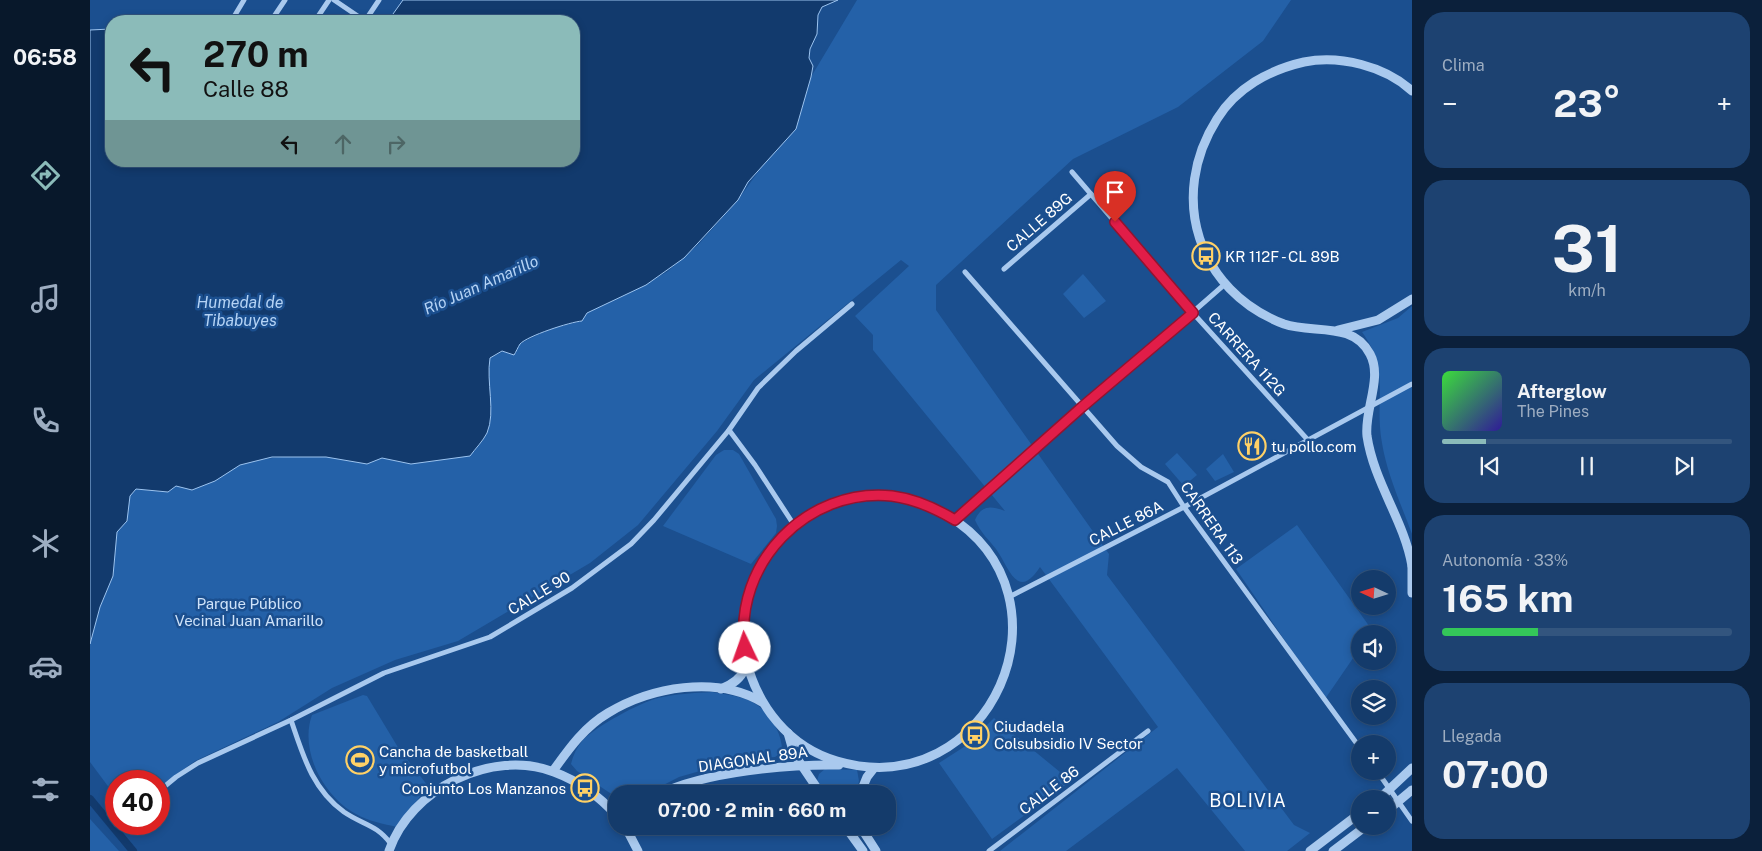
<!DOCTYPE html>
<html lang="es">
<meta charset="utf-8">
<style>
body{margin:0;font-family:"Public Sans",sans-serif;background:#1d4271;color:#f1f3f6;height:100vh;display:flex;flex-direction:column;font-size:19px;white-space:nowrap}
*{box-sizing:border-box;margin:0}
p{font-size:16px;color:#9dadc1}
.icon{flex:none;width:28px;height:28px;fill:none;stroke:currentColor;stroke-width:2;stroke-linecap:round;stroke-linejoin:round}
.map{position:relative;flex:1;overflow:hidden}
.sheet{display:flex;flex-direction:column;gap:12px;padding:12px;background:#0b203b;width:350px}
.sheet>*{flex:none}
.hud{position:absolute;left:15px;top:15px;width:475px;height:152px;border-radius:20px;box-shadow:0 2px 8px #0003,0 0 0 1px #33557e;background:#8bbbb9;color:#111;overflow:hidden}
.needle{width:32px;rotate:274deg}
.fabs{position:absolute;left:1261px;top:570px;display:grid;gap:10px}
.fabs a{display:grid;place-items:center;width:45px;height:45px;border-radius:50%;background:#143b6b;box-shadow:0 2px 8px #0003,0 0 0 1px #33557e;font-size:25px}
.speed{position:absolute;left:15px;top:770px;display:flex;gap:10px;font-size:25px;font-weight:700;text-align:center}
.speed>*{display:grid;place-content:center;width:65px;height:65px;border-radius:50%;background:#143b6b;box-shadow:0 2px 8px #0003,0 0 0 1px #33557e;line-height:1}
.speed .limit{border:8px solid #d22;background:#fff;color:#111}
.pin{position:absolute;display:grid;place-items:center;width:42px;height:42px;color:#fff;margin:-51px -21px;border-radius:50% 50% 50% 0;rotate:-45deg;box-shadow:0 0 5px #0007}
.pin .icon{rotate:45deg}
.me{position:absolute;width:55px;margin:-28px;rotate:357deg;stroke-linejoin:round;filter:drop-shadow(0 0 4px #0008)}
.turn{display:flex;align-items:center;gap:18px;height:105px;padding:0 15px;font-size:22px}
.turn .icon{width:65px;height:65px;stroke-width:2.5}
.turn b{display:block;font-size:35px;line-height:42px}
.lanes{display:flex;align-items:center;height:48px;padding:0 15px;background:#0003;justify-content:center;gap:25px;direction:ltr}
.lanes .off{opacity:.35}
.big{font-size:38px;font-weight:700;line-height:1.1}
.sheet .widget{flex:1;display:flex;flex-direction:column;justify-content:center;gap:8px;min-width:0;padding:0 18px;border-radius:20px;background:#1d4271}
.sheet .dial{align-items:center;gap:0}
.dial b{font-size:65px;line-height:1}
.song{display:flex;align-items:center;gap:15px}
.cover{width:60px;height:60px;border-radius:8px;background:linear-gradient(135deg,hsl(120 70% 55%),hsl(250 70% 35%))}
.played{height:5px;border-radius:2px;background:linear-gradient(90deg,#8bbbb9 15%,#33557e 15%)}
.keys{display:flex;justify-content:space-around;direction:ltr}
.heat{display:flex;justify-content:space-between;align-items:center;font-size:28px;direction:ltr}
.charge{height:8px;border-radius:4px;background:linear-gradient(90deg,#34c759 33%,#33557e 0)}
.trip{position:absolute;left:518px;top:785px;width:288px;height:50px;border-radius:20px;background:#143b6b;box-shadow:0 2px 8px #0003,0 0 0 1px #33557e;font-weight:700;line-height:50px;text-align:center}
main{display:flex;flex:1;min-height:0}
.tab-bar{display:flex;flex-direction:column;width:90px;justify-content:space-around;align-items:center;background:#08182b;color:#9dadc1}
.tab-bar .icon{width:35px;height:35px}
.tab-bar .on{color:#8bbbb9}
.tab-bar b{font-size:22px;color:#f1f3f6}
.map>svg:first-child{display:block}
</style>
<main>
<nav class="tab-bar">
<b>06:58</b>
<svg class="icon on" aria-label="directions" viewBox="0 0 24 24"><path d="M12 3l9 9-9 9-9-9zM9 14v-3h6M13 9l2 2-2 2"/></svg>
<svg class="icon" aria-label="music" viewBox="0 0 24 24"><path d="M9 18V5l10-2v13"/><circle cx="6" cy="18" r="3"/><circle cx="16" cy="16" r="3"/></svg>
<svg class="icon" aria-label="phone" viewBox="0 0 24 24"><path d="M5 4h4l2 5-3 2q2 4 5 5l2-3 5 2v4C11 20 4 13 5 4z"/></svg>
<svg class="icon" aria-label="climate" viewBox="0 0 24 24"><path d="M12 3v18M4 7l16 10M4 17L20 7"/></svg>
<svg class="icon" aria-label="car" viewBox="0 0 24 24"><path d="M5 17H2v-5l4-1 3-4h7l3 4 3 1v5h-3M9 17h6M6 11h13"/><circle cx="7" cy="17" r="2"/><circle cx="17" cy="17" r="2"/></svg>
<svg class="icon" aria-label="filters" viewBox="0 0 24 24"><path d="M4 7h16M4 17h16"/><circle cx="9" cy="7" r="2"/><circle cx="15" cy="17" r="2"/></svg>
</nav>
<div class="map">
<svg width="1322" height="851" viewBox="0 0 1322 851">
<rect width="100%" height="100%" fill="#1b4f8f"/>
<g fill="#2461a8">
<path d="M767,0H1201L1173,41L1088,107L983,159L846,285V310L1019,554L1017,575L1204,825L1220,833L1197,851H1155L1087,768L976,851H910L1068,727L950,567C927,602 919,567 906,549C899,540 890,532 885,520C892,504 902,506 915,511L783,350V335L765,316L819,266L811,260L664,380L627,431L548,525L500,563L368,641L305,660L242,688L188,722L105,761L69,787V781H26V797L0,762V644L10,607L23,576L27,532L36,521L40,496L46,489L78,492L86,486C111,495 128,476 149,466C168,457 215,454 236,457C256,459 273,467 292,458C300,458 306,462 314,463C324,465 378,457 385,450C389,446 396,436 398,431C404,407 396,383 400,358L460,329L492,321L497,313L507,307L529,298L577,272L608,245L648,200L680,155L706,129L721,77Z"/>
<path d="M993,274L1016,301L994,318L973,294Z"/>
<path d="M1322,306V534C1311,504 1297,474 1292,443C1284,399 1301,372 1272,332L1308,318Z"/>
<path d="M634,450H643L649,454L686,519L687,526L686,533L661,564L573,526L626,455Z"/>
<path d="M1087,453L1107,475L1094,486L1075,464Z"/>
<path d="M1133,454L1144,472L1125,481L1116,469Z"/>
<path d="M1207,525L1282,630L1280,634H1270V648L1235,699L1146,569Z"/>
<path d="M622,692C637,695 655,696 667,705C681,714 693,736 692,752L685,757L645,761L589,777L556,794H526V797L487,771L481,764C483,755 487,747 493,740C505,727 551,702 568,698C585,694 604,693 622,692Z"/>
<path d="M273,695L277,696L309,749L338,786L307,827C294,824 278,821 266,814C234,797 209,751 222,715Z"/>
<path d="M904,718L981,781L902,839L849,763L877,745Z"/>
<path d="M735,769L767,770L769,781L766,794H735L727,781L729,774Z"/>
<path d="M0,819L29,851H0Z"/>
</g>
<path fill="#123a6d" stroke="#9cc4f0" d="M313,0H748L732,7L728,15L727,34L720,49L719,58L723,66L721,77L706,129L658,182L648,200L594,258L556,285L497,313L492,321C480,322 437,336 430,344C428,347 426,352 424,355L412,351L400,358C396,382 406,412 397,433C393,441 385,449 380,456L321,464L292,458L277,464L236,457H182L150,465L125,481L102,490L86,486L78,492L46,489L40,496L37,521L27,532L23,576L10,607L0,644V30L21,29V161H484V21H298Z"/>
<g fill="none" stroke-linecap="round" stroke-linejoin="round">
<path stroke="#123a6d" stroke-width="8" d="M0,799L43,851"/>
<g stroke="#a9c9ee" stroke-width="5">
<path d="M244,0L275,21"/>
<path d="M145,15L154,0"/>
<path d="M181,21L195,0"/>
<path d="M225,21L239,0"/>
<path d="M275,21L289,0"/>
<path d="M982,172L1103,313L1217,439"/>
<path d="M914,269L1001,194"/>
<path d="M875,272L1027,446L1051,467L1078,482L1094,507L1270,748"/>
<path d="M639,430L665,465L704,525"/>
<path d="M865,520L1135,284"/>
<path d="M919,597L1094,507L1322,384"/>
<path d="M201,720C213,755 222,789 254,812C273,825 286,824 301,844"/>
<path d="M1287,771L1322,821"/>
<path d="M69,791L86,777L108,763L201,720L294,673L400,637L482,588L541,544L564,520L639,430L668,388L706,351L762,304"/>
<path d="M899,851L1058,731"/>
</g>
<g stroke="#a9c9ee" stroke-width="9">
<path d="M1248,330L1288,320L1322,299"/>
<path d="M1322,566C1314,520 1284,483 1277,436C1274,410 1293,378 1280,354C1263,321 1223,334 1194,324C1107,291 1078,196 1127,119C1146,88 1179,70 1214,62C1250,55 1295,66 1322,91"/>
<path d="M1322,566V593"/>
<path d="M631,689C641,685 650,680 654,670C660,654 652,633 654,616C660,564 698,517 749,502C785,491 824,495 857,515C992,597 900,806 747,761C699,747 667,706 656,659"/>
<path d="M698,733L704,754L731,794"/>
<path d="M463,771C478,750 494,727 518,713C561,687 626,675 672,702"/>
<path d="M570,794C614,772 700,764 749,765"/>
<path d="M770,794L777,777L784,768"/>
<path d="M1289,799L1322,768"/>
<path d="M1298,810L1322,790"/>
<path d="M535,826L548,851"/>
<path d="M755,826L773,851"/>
<path d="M770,826L786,851"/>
<path d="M299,851C320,789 402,748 464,772C488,781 509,796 526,815"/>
<path d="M1220,851L1270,813"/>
<path d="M1243,851L1276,826"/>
</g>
</g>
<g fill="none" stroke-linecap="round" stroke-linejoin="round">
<g stroke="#92132f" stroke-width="12">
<path id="route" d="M655,648C643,564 717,487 802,496C825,499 845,508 865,520L992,407L1103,313L1025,222"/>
</g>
<use href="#route" stroke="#e11d48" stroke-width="9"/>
</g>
<defs>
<g id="bus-ring" transform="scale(1.4375)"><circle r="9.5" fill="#1b4f8f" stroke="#ffd166" stroke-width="1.5"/><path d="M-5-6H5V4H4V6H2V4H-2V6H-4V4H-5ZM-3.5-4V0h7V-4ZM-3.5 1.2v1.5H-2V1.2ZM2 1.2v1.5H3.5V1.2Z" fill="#ffd166"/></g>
<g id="restaurant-ring" transform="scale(1.4375)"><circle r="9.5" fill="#1b4f8f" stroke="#ffd166" stroke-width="1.5"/><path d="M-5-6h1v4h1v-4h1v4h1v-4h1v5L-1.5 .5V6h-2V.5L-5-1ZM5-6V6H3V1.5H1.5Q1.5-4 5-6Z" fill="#ffd166"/></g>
<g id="stadium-ring" transform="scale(1.4375)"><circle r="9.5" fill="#1b4f8f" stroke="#ffd166" stroke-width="1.5"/><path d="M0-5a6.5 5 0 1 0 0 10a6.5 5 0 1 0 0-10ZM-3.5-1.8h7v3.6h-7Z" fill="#ffd166"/></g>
</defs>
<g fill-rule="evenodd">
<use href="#bus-ring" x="1116" y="256"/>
<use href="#restaurant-ring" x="1162" y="446"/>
<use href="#bus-ring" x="885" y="735"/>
<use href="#stadium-ring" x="270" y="760"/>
<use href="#bus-ring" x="495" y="788"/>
</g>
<g text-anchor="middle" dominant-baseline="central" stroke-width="5" stroke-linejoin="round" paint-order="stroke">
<g font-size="15" fill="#fff" stroke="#1b4f8f">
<text transform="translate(949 222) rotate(-41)">CALLE 89G</text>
<text transform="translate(1157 354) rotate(48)">CARRERA 112G</text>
<text transform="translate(1036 523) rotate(-27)">CALLE 86A</text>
<text transform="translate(1122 523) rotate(55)">CARRERA 113</text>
<text transform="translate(449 593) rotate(-31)">CALLE 90</text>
<text transform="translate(663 759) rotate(-8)">DIAGONAL 89A</text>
<text transform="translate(959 790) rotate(-37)">CALLE 86</text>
</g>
<g font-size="15" fill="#fff" stroke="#1b4f8f" text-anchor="start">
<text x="1135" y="256">KR 112F - CL 89B</text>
<text x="1181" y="446">tu pollo.com</text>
<text x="904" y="726">Ciudadela<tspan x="904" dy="17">Colsubsidio IV Sector</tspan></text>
<text x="289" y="751">Cancha de basketball<tspan x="289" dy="17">y microfutbol</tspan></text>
<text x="476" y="788" text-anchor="end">Conjunto Los Manzanos</text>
</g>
<g font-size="15" fill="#cfe3fa" stroke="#1b4f8f">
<text x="159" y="603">Parque Público<tspan x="159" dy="17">Vecinal Juan Amarillo</tspan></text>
</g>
<g font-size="16" font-style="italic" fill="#b5d3f5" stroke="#1b4f8f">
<text transform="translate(391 285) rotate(-24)">Río Juan Amarillo</text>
<text x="150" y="302">Humedal de<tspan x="150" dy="18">Tibabuyes</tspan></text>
</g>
<g font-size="18" letter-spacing="1" fill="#fff" stroke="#1b4f8f">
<text x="1158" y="800">BOLIVIA</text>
</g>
</g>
</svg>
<div class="fabs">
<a><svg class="needle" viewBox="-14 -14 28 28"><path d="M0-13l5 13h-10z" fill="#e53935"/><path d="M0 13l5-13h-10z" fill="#9dadc1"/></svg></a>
<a><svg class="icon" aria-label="sound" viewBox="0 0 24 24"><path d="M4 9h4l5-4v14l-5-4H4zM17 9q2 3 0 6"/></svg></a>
<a><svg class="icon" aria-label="layers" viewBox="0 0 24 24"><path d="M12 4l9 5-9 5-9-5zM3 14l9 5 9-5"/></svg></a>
<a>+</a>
<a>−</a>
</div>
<div class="speed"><div class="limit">40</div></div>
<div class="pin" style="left:1025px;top:222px;background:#d93025"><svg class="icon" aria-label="arrive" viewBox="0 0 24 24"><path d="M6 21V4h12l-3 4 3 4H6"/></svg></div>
<svg class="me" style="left:655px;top:648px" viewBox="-20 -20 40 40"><circle r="19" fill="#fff"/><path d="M0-13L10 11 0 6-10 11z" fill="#e11d48"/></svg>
<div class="trip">07:00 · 2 min · 660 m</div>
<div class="hud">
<div class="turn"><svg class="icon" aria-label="left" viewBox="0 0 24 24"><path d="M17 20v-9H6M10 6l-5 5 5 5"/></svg><div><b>270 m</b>Calle 88</div></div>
<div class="lanes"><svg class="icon" aria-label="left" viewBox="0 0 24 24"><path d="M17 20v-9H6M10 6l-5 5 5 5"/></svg><svg class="icon off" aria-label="ahead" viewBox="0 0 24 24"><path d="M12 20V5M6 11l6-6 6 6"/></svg><svg class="icon off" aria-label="right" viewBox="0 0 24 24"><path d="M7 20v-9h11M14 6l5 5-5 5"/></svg></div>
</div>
</div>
<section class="sheet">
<div class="widget"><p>Clima</p>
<div class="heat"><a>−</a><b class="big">23°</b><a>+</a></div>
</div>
<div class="widget dial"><b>31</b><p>km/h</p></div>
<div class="widget">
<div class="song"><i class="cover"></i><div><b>Afterglow</b><p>The Pines</p></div></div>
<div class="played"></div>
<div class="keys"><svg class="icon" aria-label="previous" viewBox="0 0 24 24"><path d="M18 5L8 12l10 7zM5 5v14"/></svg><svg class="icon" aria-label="pause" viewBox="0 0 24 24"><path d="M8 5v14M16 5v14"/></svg><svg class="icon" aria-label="next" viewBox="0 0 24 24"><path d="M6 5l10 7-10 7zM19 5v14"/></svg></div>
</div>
<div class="widget"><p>Autonomía · 33%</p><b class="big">165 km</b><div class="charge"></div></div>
<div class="widget"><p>Llegada</p><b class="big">07:00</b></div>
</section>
</main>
